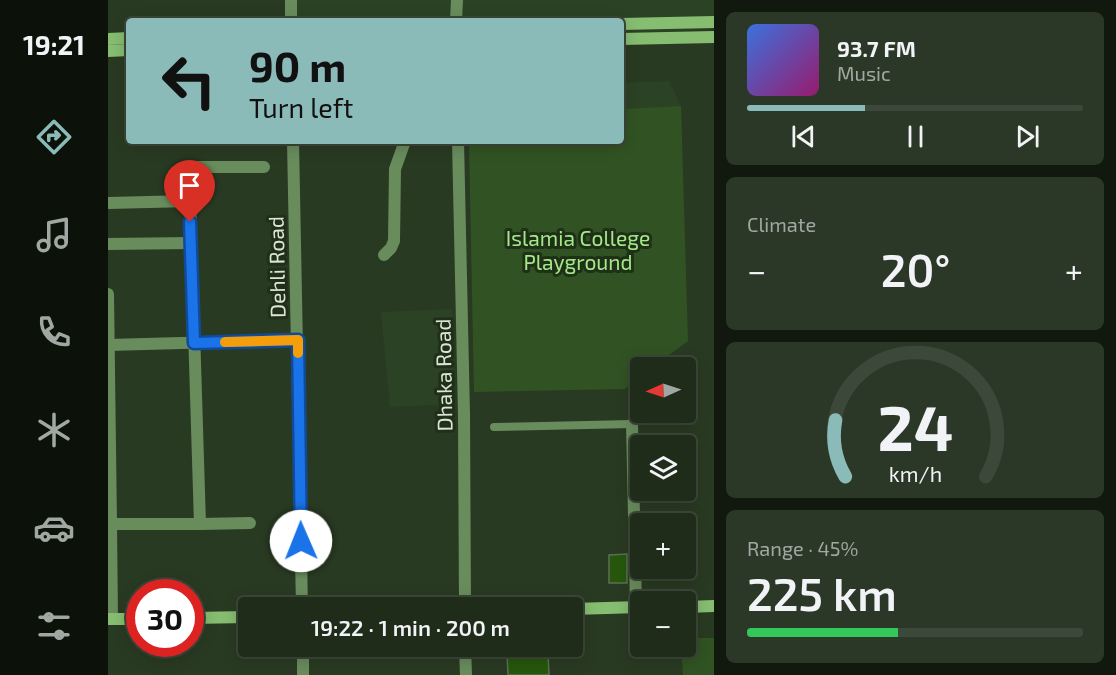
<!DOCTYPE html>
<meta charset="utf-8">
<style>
body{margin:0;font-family:"Exo 2",sans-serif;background:#2c3827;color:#f1f3f6;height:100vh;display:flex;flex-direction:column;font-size:22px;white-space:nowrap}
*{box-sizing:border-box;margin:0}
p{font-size:20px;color:#a1a7a2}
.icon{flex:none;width:33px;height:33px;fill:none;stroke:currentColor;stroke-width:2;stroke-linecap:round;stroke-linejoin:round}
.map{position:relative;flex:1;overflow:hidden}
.panel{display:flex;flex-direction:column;gap:12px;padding:12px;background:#11180e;width:402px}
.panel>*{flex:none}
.hud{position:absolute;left:18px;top:18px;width:498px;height:126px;border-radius:6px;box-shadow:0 3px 15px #0003,0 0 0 2px #3c4839;background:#8bbbb9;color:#111;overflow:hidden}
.needle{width:39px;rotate:267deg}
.tools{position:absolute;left:522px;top:357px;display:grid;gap:12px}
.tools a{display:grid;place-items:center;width:66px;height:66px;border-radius:6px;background:#1f2c1a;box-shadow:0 3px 15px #0003,0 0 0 2px #3c4839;font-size:30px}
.speed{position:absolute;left:18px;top:579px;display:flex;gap:12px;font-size:30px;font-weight:700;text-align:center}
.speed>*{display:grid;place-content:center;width:78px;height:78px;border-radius:50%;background:#1f2c1a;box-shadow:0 3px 15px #0003,0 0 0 2px #3c4839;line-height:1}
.speed .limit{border:9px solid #d22;background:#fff;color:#111}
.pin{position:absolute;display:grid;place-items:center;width:51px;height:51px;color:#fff;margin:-62px -26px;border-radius:50% 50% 50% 0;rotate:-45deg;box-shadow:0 0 6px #0007}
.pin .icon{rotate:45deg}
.me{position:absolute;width:66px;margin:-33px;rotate:359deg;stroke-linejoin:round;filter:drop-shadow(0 0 4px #0008)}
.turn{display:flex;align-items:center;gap:21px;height:126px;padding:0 24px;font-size:27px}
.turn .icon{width:78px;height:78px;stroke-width:2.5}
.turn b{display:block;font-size:42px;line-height:51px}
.big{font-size:45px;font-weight:600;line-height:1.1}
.panel .tile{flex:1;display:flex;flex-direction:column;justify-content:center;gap:9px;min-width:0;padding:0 21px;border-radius:9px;background:#2c3827}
.panel .dial{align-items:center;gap:0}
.dial svg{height:156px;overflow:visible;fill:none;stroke:#3c4839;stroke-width:7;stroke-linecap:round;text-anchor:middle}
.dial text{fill:#f1f3f6;stroke:none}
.song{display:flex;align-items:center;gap:18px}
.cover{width:72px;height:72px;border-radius:9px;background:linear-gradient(135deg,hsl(220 70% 55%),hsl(320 70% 35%))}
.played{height:6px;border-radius:3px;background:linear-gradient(90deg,#8bbbb9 35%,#3c4839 35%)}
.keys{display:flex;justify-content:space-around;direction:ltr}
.heat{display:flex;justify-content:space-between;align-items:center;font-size:33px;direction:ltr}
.charge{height:9px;border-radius:4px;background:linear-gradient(90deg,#34c759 45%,#3c4839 0)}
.trip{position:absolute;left:130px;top:597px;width:345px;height:60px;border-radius:6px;background:#1f2c1a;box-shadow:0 3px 15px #0003,0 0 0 2px #3c4839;font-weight:600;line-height:60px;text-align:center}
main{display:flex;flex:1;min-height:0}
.menu{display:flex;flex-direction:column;width:108px;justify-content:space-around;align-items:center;background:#0c120a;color:#a1a7a2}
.menu .icon{width:42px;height:42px}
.menu .selected{color:#8bbbb9}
.menu b{font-size:27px;color:#f1f3f6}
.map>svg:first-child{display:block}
</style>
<main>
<nav class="menu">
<b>19:21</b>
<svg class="icon selected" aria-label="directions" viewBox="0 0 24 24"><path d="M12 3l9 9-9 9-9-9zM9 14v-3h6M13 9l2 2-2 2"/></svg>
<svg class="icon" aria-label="music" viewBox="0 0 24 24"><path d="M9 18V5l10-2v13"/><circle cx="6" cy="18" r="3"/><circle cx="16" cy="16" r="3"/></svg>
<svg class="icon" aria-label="phone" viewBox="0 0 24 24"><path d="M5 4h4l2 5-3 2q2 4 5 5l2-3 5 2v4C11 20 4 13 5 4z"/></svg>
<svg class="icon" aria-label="climate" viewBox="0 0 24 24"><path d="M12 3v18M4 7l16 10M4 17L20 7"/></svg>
<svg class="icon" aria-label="car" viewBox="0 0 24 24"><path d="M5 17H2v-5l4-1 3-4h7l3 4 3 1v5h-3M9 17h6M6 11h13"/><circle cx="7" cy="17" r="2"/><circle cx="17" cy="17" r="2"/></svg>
<svg class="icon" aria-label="filters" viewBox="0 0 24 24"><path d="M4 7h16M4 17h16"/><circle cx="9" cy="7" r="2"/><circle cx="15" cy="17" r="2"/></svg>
</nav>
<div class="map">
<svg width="606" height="675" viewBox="0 0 606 675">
<rect width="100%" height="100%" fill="#293a22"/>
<g fill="#2c4224">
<path d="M181,0H606V28L513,37V21H182Z"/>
<path d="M561,81L573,106L513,109V83Z"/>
<path d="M344,309L347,404L282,407L273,312Z"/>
</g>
<g fill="#315323">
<path d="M573,106L580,341L545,367L532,368V377L517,389L366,392L361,141H513V109Z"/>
<path d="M578,638H606V675H575L573,647L578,646Z"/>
</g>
<g fill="#26570c" stroke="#5c6f55" stroke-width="1.5">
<path d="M519,554V583H501V555Z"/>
<path d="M440,652L441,675H400L399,654Z"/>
</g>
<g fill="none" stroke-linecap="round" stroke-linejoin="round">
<path stroke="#698c5d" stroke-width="8" d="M386,427L524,424"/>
<g stroke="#698c5d" stroke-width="12">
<path d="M183,0V21"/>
<path d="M348,21L349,0"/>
<path d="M185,141L194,608"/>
<path d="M350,141L356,414L357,608"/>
<path d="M82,201L80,167H156"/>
<path d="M0,203L82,201L92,524H3L4,619"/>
<path d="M0,244L83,243"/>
<path d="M276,255L283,248L286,241L287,169L297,141"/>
<path d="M0,294L3,524H0"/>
<path d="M0,345L190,340"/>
<path d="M524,424L528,607"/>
<path d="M92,524L142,523"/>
<path d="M195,646V675"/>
<path d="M357,646L358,675"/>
</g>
<g stroke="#86bd71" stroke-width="12">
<path d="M513,24L606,22"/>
<path d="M0,39L21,38"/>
<path d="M513,39L606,37"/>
<path d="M0,51L21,50"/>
<path d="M578,607L606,606"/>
<path d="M465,609L532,607"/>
<path d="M82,618L141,617"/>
<path d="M0,619H32"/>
</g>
</g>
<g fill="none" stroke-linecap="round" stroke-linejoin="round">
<g stroke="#114b97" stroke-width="15">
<path id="route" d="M82,222L86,343L190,340L193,541"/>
</g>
<use href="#route" stroke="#1a73e8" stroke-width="10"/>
<path stroke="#f59e0b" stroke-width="10" d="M117,342L190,340V353"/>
</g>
<g text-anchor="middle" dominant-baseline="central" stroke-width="6" stroke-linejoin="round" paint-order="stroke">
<g font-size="21" fill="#a3e988" stroke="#1f2f18">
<text x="470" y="237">Islamia College<tspan x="470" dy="24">Playground</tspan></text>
</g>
<g font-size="21" fill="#dae5d7" stroke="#1f2f18">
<text transform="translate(168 267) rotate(-91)">Dehli Road</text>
<text transform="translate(335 375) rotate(-91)">Dhaka Road</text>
</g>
</g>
</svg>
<div class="tools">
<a><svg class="needle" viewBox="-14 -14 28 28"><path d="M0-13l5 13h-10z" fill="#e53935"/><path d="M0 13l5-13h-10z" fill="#a1a7a2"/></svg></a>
<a><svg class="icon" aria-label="layers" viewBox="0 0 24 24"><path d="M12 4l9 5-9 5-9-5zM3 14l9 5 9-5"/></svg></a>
<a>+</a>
<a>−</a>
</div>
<div class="speed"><div class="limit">30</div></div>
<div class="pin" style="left:82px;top:222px;background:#d93025"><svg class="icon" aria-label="arrive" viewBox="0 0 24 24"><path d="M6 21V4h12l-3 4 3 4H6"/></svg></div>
<svg class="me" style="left:193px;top:541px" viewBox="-20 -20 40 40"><circle r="19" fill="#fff"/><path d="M0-13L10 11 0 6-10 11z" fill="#1a73e8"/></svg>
<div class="trip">19:22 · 1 min · 200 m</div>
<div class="hud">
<div class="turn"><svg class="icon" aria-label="left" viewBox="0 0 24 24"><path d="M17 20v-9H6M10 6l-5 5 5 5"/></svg><div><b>90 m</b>Turn left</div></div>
</div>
</div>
<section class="panel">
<div class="tile">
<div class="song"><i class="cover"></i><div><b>93.7 FM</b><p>Music</p></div></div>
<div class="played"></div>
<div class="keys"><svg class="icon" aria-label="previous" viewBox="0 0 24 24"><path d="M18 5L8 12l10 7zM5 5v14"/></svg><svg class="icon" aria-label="pause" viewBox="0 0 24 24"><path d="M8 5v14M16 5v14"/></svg><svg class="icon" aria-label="next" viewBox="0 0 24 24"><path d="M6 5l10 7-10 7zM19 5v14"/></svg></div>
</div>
<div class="tile"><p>Climate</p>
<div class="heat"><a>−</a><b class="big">20°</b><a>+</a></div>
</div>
<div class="tile dial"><svg viewBox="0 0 100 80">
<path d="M14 69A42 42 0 1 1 86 69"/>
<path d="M14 69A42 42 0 0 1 9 40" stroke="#8bbbb9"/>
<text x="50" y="56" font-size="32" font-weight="700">24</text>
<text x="50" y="72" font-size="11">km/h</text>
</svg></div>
<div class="tile"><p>Range · 45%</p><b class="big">225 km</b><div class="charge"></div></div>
</section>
</main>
